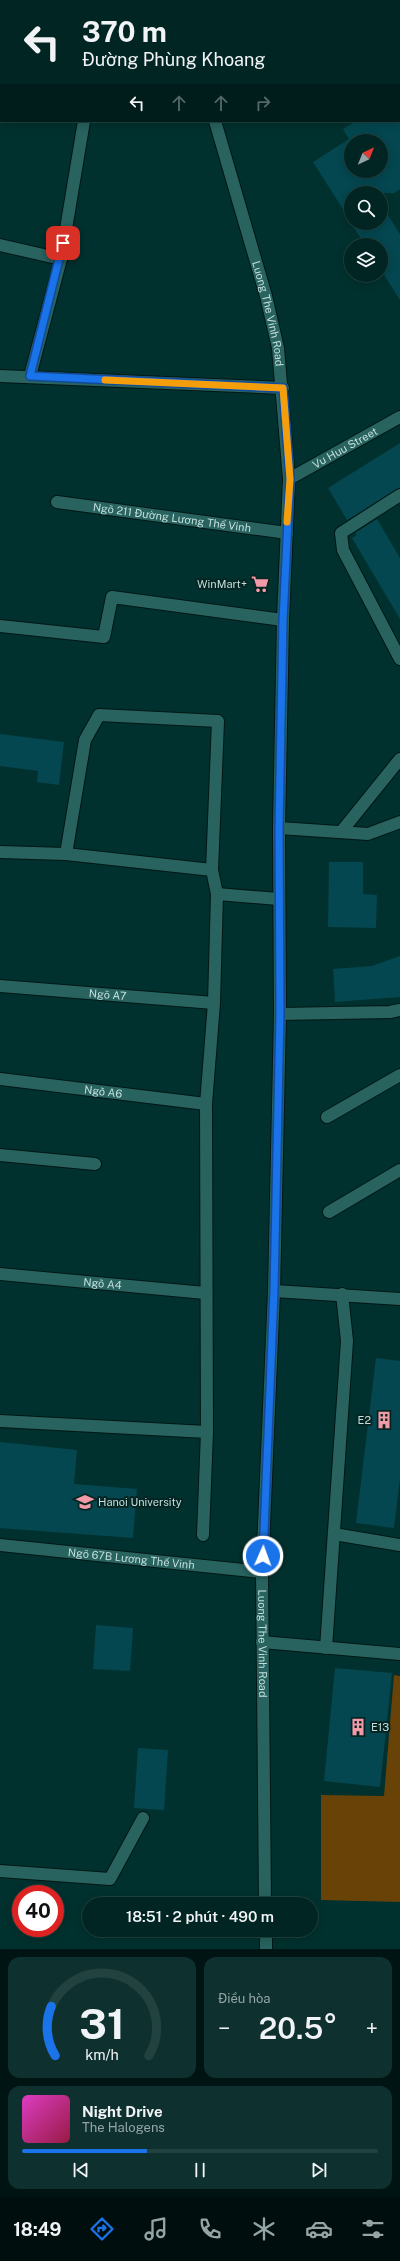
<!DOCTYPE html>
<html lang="vi">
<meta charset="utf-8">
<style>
body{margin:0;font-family:"Public Sans",sans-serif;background:#0e312f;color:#f1f3f6;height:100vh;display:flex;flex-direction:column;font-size:15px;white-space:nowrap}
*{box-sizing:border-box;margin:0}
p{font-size:13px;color:#95a5a5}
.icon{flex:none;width:22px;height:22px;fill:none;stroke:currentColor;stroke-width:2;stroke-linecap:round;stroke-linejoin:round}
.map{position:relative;height:1949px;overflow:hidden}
.panel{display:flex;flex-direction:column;gap:8px;padding:8px;background:#001413;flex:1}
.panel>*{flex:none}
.guide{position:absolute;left:0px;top:0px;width:400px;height:122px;box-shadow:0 2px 10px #0003,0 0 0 1px #224240;background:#002522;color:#f1f3f6;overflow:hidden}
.needle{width:26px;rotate:43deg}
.buttons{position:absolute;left:344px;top:134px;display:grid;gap:8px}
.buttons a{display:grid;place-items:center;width:44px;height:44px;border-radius:50%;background:#002522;box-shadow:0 2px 10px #0003,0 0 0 1px #224240;font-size:20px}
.speed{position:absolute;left:12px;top:1885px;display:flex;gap:8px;font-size:20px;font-weight:700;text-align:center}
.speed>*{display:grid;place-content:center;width:52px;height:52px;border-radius:50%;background:#002522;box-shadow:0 2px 10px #0003,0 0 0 1px #224240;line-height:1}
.speed .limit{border:6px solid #d22;background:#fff;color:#111}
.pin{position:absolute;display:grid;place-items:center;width:34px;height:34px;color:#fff;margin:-17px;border-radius:8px;box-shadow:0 2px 6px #0006}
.me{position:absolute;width:44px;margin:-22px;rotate:2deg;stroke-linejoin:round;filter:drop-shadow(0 0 3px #0008)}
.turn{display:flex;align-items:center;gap:14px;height:84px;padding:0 16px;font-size:18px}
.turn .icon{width:52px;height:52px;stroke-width:2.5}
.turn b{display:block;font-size:28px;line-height:34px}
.lanes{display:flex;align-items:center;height:38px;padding:0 16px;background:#0003;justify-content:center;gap:20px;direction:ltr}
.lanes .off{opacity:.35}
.big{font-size:30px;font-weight:600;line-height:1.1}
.panel .widget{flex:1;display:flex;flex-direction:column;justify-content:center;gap:6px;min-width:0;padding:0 14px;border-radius:12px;background:#0e312f}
.panel .dial{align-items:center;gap:0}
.dial svg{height:104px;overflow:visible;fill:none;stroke:#224240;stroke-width:7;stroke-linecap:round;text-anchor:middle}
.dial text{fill:#f1f3f6;stroke:none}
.song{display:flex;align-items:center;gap:12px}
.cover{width:48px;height:48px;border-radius:6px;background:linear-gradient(135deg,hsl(310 70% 55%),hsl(340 70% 35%))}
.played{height:4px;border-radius:2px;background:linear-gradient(90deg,#1a73e8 35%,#224240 35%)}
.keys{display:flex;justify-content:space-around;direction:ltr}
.heat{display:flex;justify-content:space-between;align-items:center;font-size:22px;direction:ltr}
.panel .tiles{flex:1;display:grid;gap:8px;grid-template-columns:1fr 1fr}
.widget:last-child{grid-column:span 2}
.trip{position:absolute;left:82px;top:1897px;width:236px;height:40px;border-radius:20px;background:#002522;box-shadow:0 2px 10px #0003,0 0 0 1px #224240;font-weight:600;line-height:40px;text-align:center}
.tabs{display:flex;height:64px;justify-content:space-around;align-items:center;background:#000f0e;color:#95a5a5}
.tabs .icon{width:28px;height:28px}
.tabs .current{color:#1a73e8}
.tabs b{font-size:18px;color:#f1f3f6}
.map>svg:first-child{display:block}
</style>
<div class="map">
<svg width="400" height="1949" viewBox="0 0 400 1949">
<rect width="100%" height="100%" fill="#00312e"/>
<path fill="#694207" d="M394,1675L400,1676V1902L321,1900V1795L384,1796Z"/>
<g fill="#044750" fill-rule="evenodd">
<path d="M356,121H400V189L394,193H351V222L313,162L349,139L343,129ZM351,141H381V171H351Z"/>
<path d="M381,204L400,234V300L381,270V245H365L351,223H381Z"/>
<path d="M400,443V488L347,520L328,488Z"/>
<path d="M377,519L400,558V619L352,538L357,535L355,533Z"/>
<path d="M0,734L64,742L59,785L37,782L38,771L0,766Z"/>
<path d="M329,862H363V894L377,895L376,928L328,927Z"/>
<path d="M400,956V997L335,1002L333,969L372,966Z"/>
<path d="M376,1358L400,1361V1479L394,1528L356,1523Z"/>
<path d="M0,1442L77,1450L74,1484L137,1489L133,1538L0,1528Z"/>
<path d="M96,1625L133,1628L130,1671L93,1669Z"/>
<path d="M335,1668L392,1673L380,1787L324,1781Z"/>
<path d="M138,1748L168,1750L164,1810L134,1808Z"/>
</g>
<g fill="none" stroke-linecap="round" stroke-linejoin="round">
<g stroke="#001715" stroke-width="14">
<g id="minor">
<path d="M73,0L78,1"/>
<path d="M180,0L181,1"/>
<path d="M232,1L234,0"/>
<path id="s1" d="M215,121L266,296L278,348L289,479L283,620L279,828L280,1014L274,1291L262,1572L265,1904"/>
<path d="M0,245L61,259"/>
<path d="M0,376L283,388"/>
<path d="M30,376L61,259L84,121"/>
<path id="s2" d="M289,479L400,417"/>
<path d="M400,495L341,533L343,550L400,659"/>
<path id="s3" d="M57,502L287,533"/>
<path d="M0,626L104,637L112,597L283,620"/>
<path d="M279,828L368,834L400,822"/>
<path d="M341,832L400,759"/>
<path d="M0,852L66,854L212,870"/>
<path d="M66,854L85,740L99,715L218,721L212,870L217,894L214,1003L206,1104L207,1432L203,1535"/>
<path d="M217,894L279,899"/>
<path id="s4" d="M0,986L214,1003"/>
<path d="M280,1014L390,1012L400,1010"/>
<path id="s5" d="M0,1079L206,1104"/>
<path d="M327,1117L400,1075"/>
<path d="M0,1155L95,1164"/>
<path d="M329,1212L400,1170"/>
<path id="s6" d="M0,1274L205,1293"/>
<path d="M274,1291L400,1299"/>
<path d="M0,1421L207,1432"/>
<path d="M334,1534L400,1545"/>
<path id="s7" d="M0,1545L262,1572"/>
<path d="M262,1642L400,1654"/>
<path d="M326,1648L347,1341L342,1294"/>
<path d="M0,1871L110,1879L143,1818"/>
<path d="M266,1930V1949"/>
</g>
</g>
<use href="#minor" stroke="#28635f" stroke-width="12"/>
</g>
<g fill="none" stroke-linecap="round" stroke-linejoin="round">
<g stroke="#114b97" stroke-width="10">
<path id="route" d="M63,243L30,376L283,388L290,479L283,620L279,828L280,1014L274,1291L263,1556"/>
</g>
<use href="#route" stroke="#1a73e8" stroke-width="7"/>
<path stroke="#f59e0b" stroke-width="7" d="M105,380L283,388L290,479L287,522"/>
</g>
<defs>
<g id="supermarket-bare" transform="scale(1.38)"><path d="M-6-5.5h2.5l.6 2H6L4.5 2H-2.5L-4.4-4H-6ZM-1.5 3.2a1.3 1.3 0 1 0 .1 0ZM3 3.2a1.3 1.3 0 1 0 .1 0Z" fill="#f39aa8" stroke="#052523" stroke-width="2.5" paint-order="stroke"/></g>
<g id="building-bare" transform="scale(1.38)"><path d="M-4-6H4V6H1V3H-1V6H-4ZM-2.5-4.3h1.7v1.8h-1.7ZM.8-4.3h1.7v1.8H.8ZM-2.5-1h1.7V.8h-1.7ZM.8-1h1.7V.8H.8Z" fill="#f39aa8" stroke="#052523" stroke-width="2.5" paint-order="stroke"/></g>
<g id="university-bare" transform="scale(1.38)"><path d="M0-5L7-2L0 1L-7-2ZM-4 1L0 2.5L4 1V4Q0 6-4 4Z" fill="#f39aa8" stroke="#052523" stroke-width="2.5" paint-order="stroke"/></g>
</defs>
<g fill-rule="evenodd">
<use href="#supermarket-bare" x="260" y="584"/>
<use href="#building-bare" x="384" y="1420"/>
<use href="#university-bare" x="85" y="1502"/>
<use href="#building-bare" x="358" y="1727"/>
</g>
<g text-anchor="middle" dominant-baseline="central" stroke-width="4" stroke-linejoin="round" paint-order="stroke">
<g font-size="11" fill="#c3dfdd" stroke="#052523">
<text stroke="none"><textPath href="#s1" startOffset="200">Luong The Vinh Road</textPath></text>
<text stroke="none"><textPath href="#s2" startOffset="64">Vu Huu Street</textPath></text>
<text stroke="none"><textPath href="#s3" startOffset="116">Ngõ 211 Đường Lương Thế Vinh</textPath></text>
<text stroke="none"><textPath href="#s4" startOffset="108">Ngõ A7</textPath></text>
<text stroke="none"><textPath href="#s5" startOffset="104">Ngõ A6</textPath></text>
<text stroke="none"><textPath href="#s6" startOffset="103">Ngõ A4</textPath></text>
<text stroke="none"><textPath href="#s7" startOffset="132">Ngõ 67B Lương Thế Vinh</textPath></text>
<text stroke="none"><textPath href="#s1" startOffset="1532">Luong The Vinh Road</textPath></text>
</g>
<g font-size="11" fill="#c3dfdd" stroke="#052523" text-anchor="end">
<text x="247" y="584">WinMart+</text>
<text x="371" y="1420">E2</text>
<text x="98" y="1502" text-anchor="start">Hanoi University</text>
<text x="371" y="1727" text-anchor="start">E13</text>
</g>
</g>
</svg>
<div class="buttons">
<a><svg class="needle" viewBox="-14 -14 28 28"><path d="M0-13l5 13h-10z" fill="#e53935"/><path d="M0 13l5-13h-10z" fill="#95a5a5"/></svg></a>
<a><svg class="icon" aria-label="search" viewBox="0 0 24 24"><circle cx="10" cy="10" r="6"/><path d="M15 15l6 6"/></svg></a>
<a><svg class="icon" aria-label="layers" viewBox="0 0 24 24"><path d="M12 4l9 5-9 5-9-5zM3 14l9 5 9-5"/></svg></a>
</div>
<div class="speed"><div class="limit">40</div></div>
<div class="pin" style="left:63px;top:243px;background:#d93025"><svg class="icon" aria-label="arrive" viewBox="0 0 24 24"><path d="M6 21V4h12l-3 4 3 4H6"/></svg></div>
<svg class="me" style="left:263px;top:1556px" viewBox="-20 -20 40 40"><circle r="17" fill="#1a73e8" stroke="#fff" stroke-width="3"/><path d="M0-11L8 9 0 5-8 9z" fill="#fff"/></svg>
<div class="trip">18:51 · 2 phút · 490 m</div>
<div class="guide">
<div class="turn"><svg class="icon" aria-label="left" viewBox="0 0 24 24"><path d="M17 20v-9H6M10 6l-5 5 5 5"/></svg><div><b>370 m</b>Đường Phùng Khoang</div></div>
<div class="lanes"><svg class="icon" aria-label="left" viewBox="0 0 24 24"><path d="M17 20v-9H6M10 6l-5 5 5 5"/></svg><svg class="icon off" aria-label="ahead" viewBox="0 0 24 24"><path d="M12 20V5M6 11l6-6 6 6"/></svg><svg class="icon off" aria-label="ahead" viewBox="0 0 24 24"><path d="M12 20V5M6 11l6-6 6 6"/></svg><svg class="icon off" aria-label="right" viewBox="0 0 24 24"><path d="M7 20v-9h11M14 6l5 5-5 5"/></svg></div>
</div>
</div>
<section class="panel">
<div class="tiles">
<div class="widget dial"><svg viewBox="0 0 100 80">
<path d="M14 69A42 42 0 1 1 86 69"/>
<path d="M14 69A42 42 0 0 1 11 31" stroke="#1a73e8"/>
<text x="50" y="56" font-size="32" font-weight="700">31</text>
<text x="50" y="72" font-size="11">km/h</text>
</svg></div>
<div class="widget"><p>Điều hòa</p>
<div class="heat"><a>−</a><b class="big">20.5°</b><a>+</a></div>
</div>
<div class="widget">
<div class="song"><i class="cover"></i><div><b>Night Drive</b><p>The Halogens</p></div></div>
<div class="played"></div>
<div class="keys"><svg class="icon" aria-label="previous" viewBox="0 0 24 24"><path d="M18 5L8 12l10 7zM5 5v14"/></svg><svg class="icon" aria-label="pause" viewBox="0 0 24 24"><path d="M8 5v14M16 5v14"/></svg><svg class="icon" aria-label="next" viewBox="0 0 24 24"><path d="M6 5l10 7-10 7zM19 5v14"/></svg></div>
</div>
</div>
</section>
<nav class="tabs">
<b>18:49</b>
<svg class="icon current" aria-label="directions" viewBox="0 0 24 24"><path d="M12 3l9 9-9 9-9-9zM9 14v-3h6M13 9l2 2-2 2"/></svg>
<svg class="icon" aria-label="music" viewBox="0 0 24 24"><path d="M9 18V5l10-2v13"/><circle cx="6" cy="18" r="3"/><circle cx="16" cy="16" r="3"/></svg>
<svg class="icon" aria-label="phone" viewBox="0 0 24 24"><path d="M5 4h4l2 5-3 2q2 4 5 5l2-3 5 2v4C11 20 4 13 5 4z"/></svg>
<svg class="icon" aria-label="climate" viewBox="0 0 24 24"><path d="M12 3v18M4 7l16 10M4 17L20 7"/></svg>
<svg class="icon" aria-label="car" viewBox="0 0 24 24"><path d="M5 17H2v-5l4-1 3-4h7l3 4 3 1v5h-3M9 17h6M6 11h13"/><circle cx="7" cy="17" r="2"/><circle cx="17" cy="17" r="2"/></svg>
<svg class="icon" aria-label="filters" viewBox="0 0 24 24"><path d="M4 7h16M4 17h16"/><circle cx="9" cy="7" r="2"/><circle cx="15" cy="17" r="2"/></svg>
</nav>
